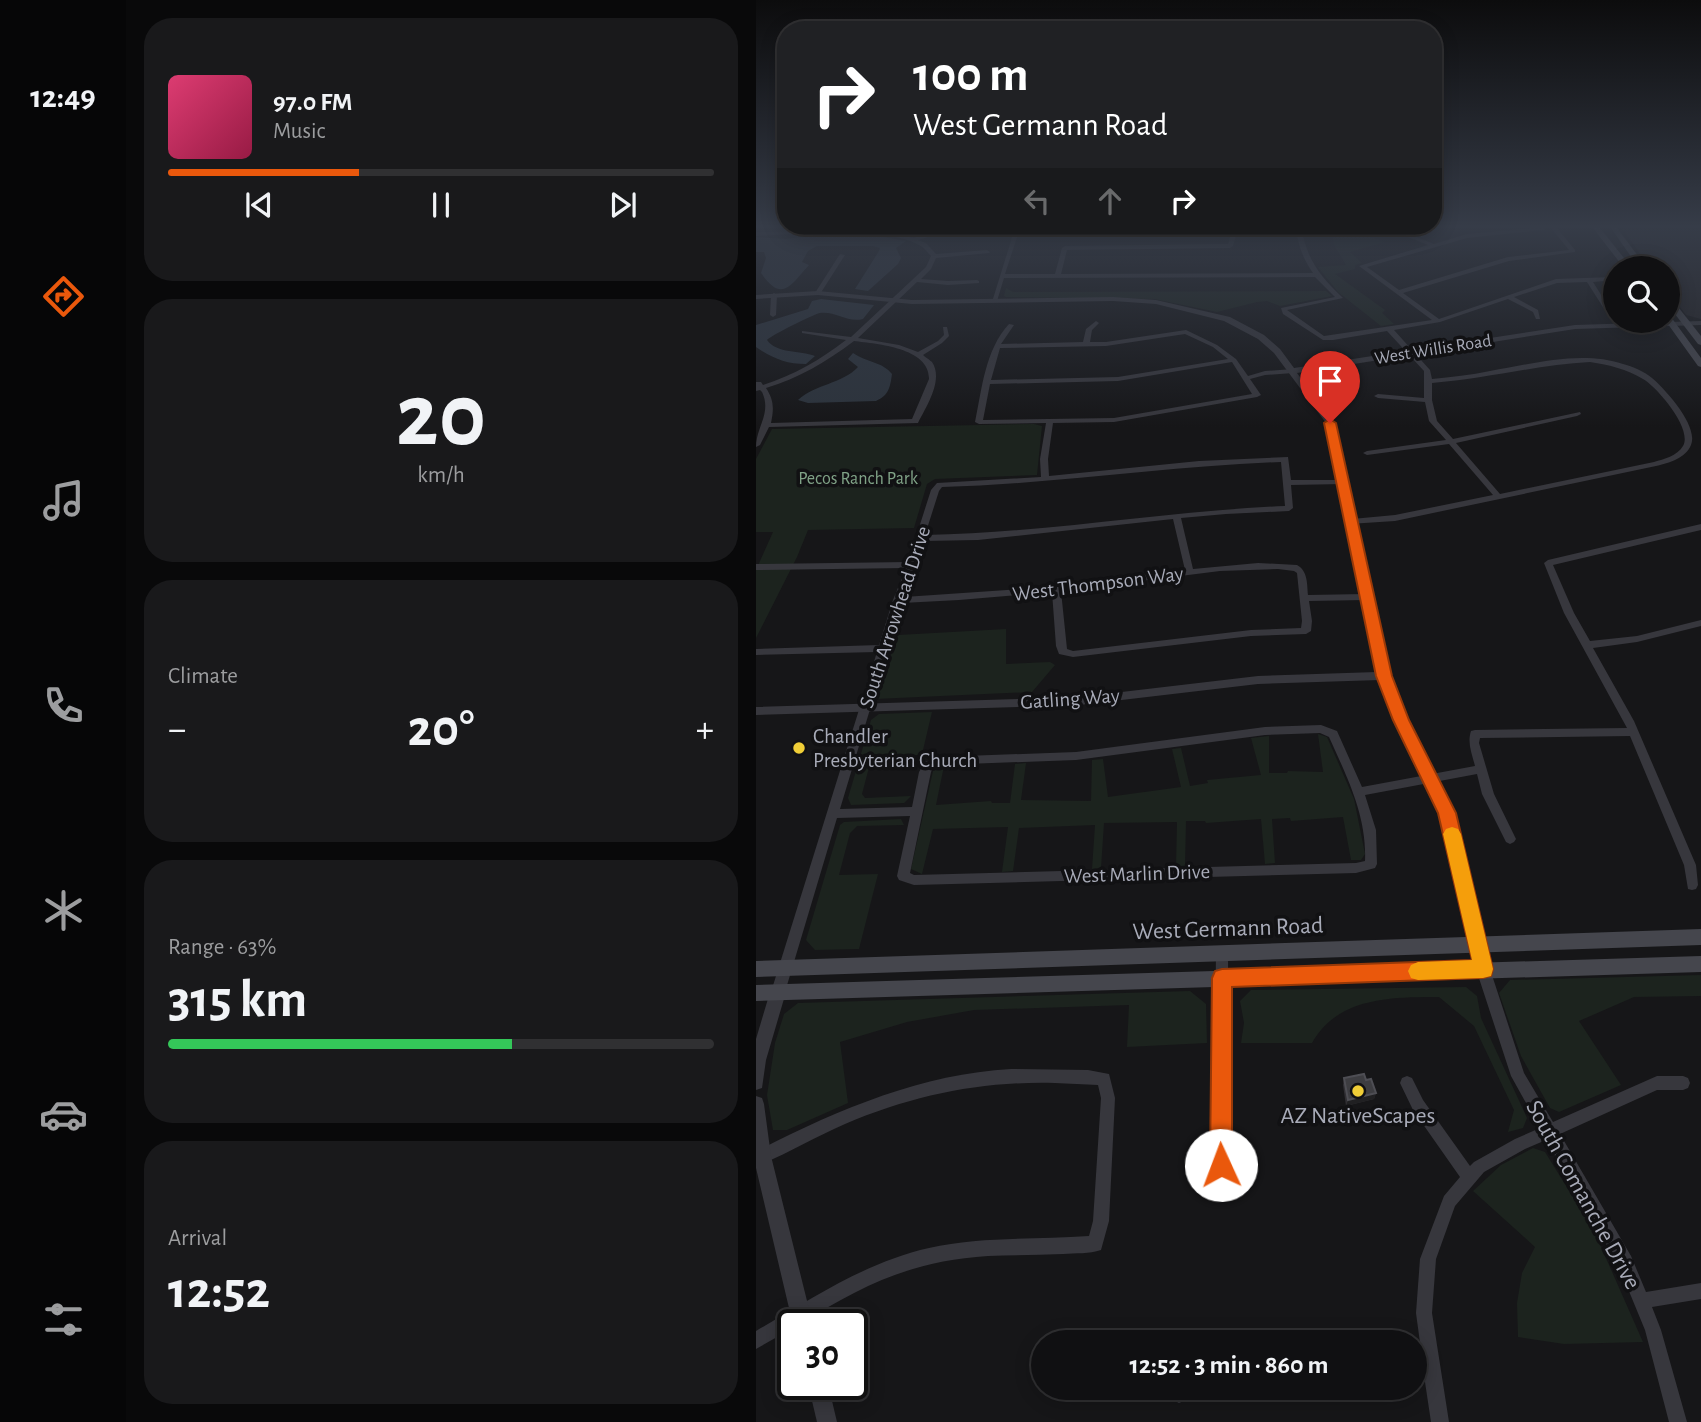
<!DOCTYPE html>
<meta charset="utf-8">
<style>
body{margin:0;font-family:"Alegreya Sans",sans-serif;background:#19191b;color:#f1f3f6;height:100vh;display:flex;flex-direction:column;font-size:26px;white-space:nowrap}
*{box-sizing:border-box;margin:0}
p{font-size:23px;color:#9c9d9f}
.icon{flex:none;width:38px;height:38px;fill:none;stroke:currentColor;stroke-width:2;stroke-linecap:round;stroke-linejoin:round}
.map{position:relative;flex:1;overflow:hidden}
.details{display:flex;flex-direction:column;gap:18px;padding:18px;background:#09090a;width:630px}
.details>*{flex:none}
.banner{position:absolute;left:21px;top:21px;width:665px;height:214px;border-radius:28px;box-shadow:0 4px 18px #0003,0 0 0 2px #303032;background:#202124;color:#fff;overflow:hidden}
.fabs{position:absolute;left:847px;top:256px;display:grid;gap:14px}
.fabs a{display:grid;place-items:center;width:77px;height:77px;border-radius:50%;background:#101012;box-shadow:0 4px 18px #0003,0 0 0 2px #303032;font-size:35px}
.speed{position:absolute;left:21px;top:1309px;display:flex;gap:14px;font-size:35px;font-weight:700;text-align:center}
.speed>*{display:grid;place-content:center;width:91px;height:91px;border-radius:50%;background:#101012;box-shadow:0 4px 18px #0003,0 0 0 2px #303032;line-height:1}
.speed .limit{border:4px solid #111;border-radius:10px;background:#fff;color:#111}
.pin{position:absolute;display:grid;place-items:center;width:60px;height:60px;color:#fff;margin:-72px -30px;border-radius:50% 50% 50% 0;rotate:-45deg;box-shadow:0 0 7px #0007}
.pin .icon{rotate:45deg}
.me{position:absolute;width:77px;margin:-38px;rotate:358deg;stroke-linejoin:round;filter:drop-shadow(0 0 5px #0008)}
.turn{display:flex;align-items:center;gap:24px;height:147px;padding:0 21px;font-size:32px}
.turn .icon{width:91px;height:91px;stroke-width:2.5}
.turn b{display:block;font-size:49px;line-height:60px}
.lanes{display:flex;align-items:center;height:66px;padding:0 21px;background:#0003;justify-content:center;gap:35px;direction:ltr}
.lanes .off{opacity:.35}
.big{font-size:52px;font-weight:700;line-height:1.1}
.details .widget{flex:1;display:flex;flex-direction:column;justify-content:center;gap:10px;min-width:0;padding:0 24px;border-radius:28px;background:#19191b}
.details .dial{align-items:center;gap:0}
.dial b{font-size:91px;line-height:1}
.song{display:flex;align-items:center;gap:21px}
.cover{width:84px;height:84px;border-radius:10px;background:linear-gradient(135deg,hsl(340 70% 55%),hsl(340 70% 35%))}
.played{height:7px;border-radius:4px;background:linear-gradient(90deg,#ea580c 35%,#303032 35%)}
.keys{display:flex;justify-content:space-around;direction:ltr}
.heat{display:flex;justify-content:space-between;align-items:center;font-size:38px;direction:ltr}
.charge{height:10px;border-radius:5px;background:linear-gradient(90deg,#34c759 63%,#303032 0)}
.trip{position:absolute;left:275px;top:1330px;width:396px;height:70px;border-radius:35px;background:#101012;box-shadow:0 4px 18px #0003,0 0 0 2px #303032;font-weight:700;line-height:70px;text-align:center}
main{display:flex;flex:1;min-height:0}
.tabs{display:flex;flex-direction:column;width:126px;justify-content:space-around;align-items:center;background:#060607;color:#9c9d9f}
.tabs .icon{width:49px;height:49px}
.tabs .active{color:#ea580c}
.tabs b{font-size:32px;color:#f1f3f6}
.map>svg:first-child{display:block}
</style>
<main>
<nav class="tabs">
<b>12:49</b>
<svg class="icon active" aria-label="directions" viewBox="0 0 24 24"><path d="M12 3l9 9-9 9-9-9zM9 14v-3h6M13 9l2 2-2 2"/></svg>
<svg class="icon" aria-label="music" viewBox="0 0 24 24"><path d="M9 18V5l10-2v13"/><circle cx="6" cy="18" r="3"/><circle cx="16" cy="16" r="3"/></svg>
<svg class="icon" aria-label="phone" viewBox="0 0 24 24"><path d="M5 4h4l2 5-3 2q2 4 5 5l2-3 5 2v4C11 20 4 13 5 4z"/></svg>
<svg class="icon" aria-label="climate" viewBox="0 0 24 24"><path d="M12 3v18M4 7l16 10M4 17L20 7"/></svg>
<svg class="icon" aria-label="car" viewBox="0 0 24 24"><path d="M5 17H2v-5l4-1 3-4h7l3 4 3 1v5h-3M9 17h6M6 11h13"/><circle cx="7" cy="17" r="2"/><circle cx="17" cy="17" r="2"/></svg>
<svg class="icon" aria-label="filters" viewBox="0 0 24 24"><path d="M4 7h16M4 17h16"/><circle cx="9" cy="7" r="2"/><circle cx="15" cy="17" r="2"/></svg>
</nav>
<section class="details">
<div class="widget">
<div class="song"><i class="cover"></i><div><b>97.0 FM</b><p>Music</p></div></div>
<div class="played"></div>
<div class="keys"><svg class="icon" aria-label="previous" viewBox="0 0 24 24"><path d="M18 5L8 12l10 7zM5 5v14"/></svg><svg class="icon" aria-label="pause" viewBox="0 0 24 24"><path d="M8 5v14M16 5v14"/></svg><svg class="icon" aria-label="next" viewBox="0 0 24 24"><path d="M6 5l10 7-10 7zM19 5v14"/></svg></div>
</div>
<div class="widget dial"><b>20</b><p>km/h</p></div>
<div class="widget"><p>Climate</p>
<div class="heat"><a>−</a><b class="big">20°</b><a>+</a></div>
</div>
<div class="widget"><p>Range · 63%</p><b class="big">315 km</b><div class="charge"></div></div>
<div class="widget"><p>Arrival</p><b class="big">12:52</b></div>
</section>
<div class="map">
<svg width="945" height="1422" viewBox="0 0 945 1422">
<rect width="100%" height="100%" fill="#161618"/>
<path fill="#232225" d="M866,228H945V319L930,315L912,291V268H894Z"/>
<g fill="#1c231e">
<path d="M576,228H592L593,235H608L629,242L594,252L606,263L599,265V269L579,274L629,310L626,313L638,324L625,326L582,292L562,267L590,265L578,245Z"/>
<path d="M250,288L257,292L570,291L576,296L524,306L511,301L501,302L461,312L398,299L250,297L248,296Z"/>
<path d="M278,424L286,426L281,475L179,479L171,484L158,528L52,530L41,557L0,638V570L17,532H0V459L16,429Z"/>
<path d="M250,629V664L294,662L299,665L276,692L119,699L142,635Z"/>
<path d="M176,712L167,750L173,756L167,760L163,755L116,756L106,794L109,798L155,796L148,803L95,805L92,798L115,720L123,714Z"/>
<path d="M562,734L571,737L598,799L609,854L605,860H595L587,817L535,821L534,818L516,819L519,863L509,864L505,819L450,823L449,821H430L429,866H420L421,822L348,823L345,868L336,869L339,825L263,828L257,871L246,872L252,827L177,829L166,874L155,869L177,771L188,766L180,805L235,801L236,803H254L259,764L270,763L265,800L335,801L336,760L347,759L352,797L425,787L416,749L425,748L434,786L452,783L451,780L505,775L495,738L513,736V773H531L532,771L567,772Z"/>
<path d="M145,819L148,825L101,826L94,833L83,875L122,874L103,949L59,950L50,940L84,825L88,822Z"/>
<path d="M945,975V996L878,997L823,1021L865,1085L803,1112L794,1108L765,1056L743,993L754,980Z"/>
<path d="M710,987L721,996L725,1018L771,1118L767,1128L752,1132L758,1110L718,1026L683,997C635,997 582,997 556,1043H485L488,1023L484,1001L495,990Z"/>
<path d="M434,991L450,1004L451,1043L371,1047L373,1005L218,1010L151,1022L84,1042L92,1103L31,1130H17L11,1095L19,1043L28,1014L42,1003Z"/>
<path d="M777,1148L789,1152L838,1231L887,1342L808,1344L762,1337L761,1303L766,1273L779,1247L717,1191L745,1165Z"/>
</g>
<g fill="#2c333c">
<path d="M53,236L127,237L150,241L140,248L145,258L142,264L112,291L99,289L123,251L124,248L117,246H61L52,251L46,262L53,265C34,286 26,303 5,273L10,258L8,252H0V237L30,239Z"/>
<path d="M65,299L118,305L107,319C91,323 80,311 64,313C60,313 14,336 11,340C21,354 44,350 59,356L50,364C30,364 16,358 0,347V325L52,309L56,301Z"/>
<path d="M97,353C110,362 127,362 136,374C134,388 133,395 120,401L52,403L42,400C59,384 86,384 102,367L92,359Z"/>
</g>
<g fill="none" stroke-linecap="round" stroke-linejoin="round">
<g fill="#37373d" fill-rule="evenodd">
<path d="M205,228H218L182,234L162,240L170,243L180,254L231,250L234,252L233,253L180,258L175,269L165,279L192,281L221,280L223,281V283L192,285L161,282L102,338L143,345L162,352L182,341L188,335L187,327H191L193,336L186,343L167,355C168,356 175,361 176,362C188,380 170,407 162,423L13,427L4,445L0,447C0,427 16,413 6,392L4,390L0,391V382H5L7,385C38,375 64,360 90,340L46,333V331L95,337L170,267L175,256C171,252 168,247 163,245C126,225 43,234 0,236V232L97,230L125,232L158,238L181,230ZM98,341C122,344 174,348 173,379L156,419L15,423C18,409 18,400 10,388C43,378 70,362 98,341Z"/>
<path d="M259,228H264L249,274H299L306,248L309,246L472,244L477,228H482L477,246L474,248L311,250L305,274L557,273C547,259 542,245 540,228H545C552,261 563,275 587,298L531,310L568,336L676,320L603,266L672,245L632,229V228H638L678,244L711,234L776,228H791L788,230L711,238L611,267L643,290L752,257L813,250L795,228H801L819,250V252L753,261L647,293L683,319L800,279L857,277L859,278V280L837,282L859,317V320H861L864,325L863,326H859L831,282L801,283L758,297L782,310L784,319H780L777,312L752,299L684,322L638,330L674,370L676,379C695,377 715,375 734,371C776,364 825,350 867,364C876,366 889,372 896,378C909,389 943,426 935,445C930,458 913,463 900,466L639,521L593,524V520L596,519L639,515L737,495L693,444L611,455L607,453L611,451L690,440L673,421L669,402L622,398L618,396L622,394L668,398V371L631,331L577,340H567L527,314L525,308L579,297L559,277L248,278L241,301L236,302ZM834,362C854,365 870,369 887,379C901,387 937,429 927,446C921,456 908,459 898,462L744,494L700,443L821,416L825,414L824,412L697,439L681,421L676,400V383C729,379 780,365 834,362Z"/>
<path d="M84,254L89,255L64,294H60L59,293Z"/>
<path d="M18,293L21,295L20,315L17,317L14,315L15,295Z"/>
<path d="M340,321L343,323L336,330L334,342H350L430,330L461,345L480,359L492,376L509,371L537,369L541,371L537,373L509,375L494,379L505,395L501,397L358,422L297,423L292,459L293,476L443,461L532,457L535,480H588L592,482L588,484L535,485L537,508L533,511L470,514L425,518L437,569L502,563L541,565C552,571 551,584 552,595L609,594L614,597L609,600L553,601L556,621L555,631L550,634L495,636L317,657L303,654L300,646L296,592L203,600L146,603L84,809L156,807L163,772L169,762L182,757L320,752L509,727L565,725L581,731L606,787L719,766C716,754 711,743 715,731L719,730L871,728L808,613L788,563L792,560L945,524V530L797,565L818,613L834,641L881,636L945,620V626L881,642L837,648L878,721L940,865L942,885L940,889L936,890L932,889L928,865L874,736L724,738L723,743L738,794L760,839L758,842L754,844L750,842L726,794L721,774L609,795L620,830L621,864L619,868L600,873L158,885L143,880L141,876L154,816L81,818L29,992L27,996L22,998L17,996L15,992L121,652L0,655V649L123,645L137,600L150,568L0,570V564L152,562L175,490L181,483L285,477L284,459L290,423L223,424L219,422C226,389 229,350 253,324L258,325L245,344L327,342L330,329ZM429,334L457,347L472,359L362,377L235,380L244,348L350,346ZM476,362L496,394L358,418L227,420L234,384L362,381ZM525,462L529,506C409,511 290,533 169,535L183,491L186,487C300,484 412,466 525,462ZM417,519L429,570L264,589L148,597L168,541L222,540ZM522,569L538,571L541,573L546,621L545,628L495,630L317,651L311,649L305,591L464,571ZM564,733L573,737C591,777 611,816 609,861L600,863L158,875L154,873L175,772L177,768L183,765L320,760L509,735Z"/>
<path d="M466,948L471,950L472,954L473,1165L470,1170L465,1173L460,1170L457,1165L460,954L461,950Z"/>
<path d="M727,963L732,965L734,969L768,1073L797,1122L901,1076H927L932,1078L934,1083L932,1088L927,1090H901L804,1134L875,1256L890,1292L945,1283V1299L896,1307L905,1330L931,1422H913L889,1330L863,1267L790,1140L769,1149L728,1172L699,1206L680,1259L676,1313L693,1422H675L669,1382L658,1383V1365H667L660,1313L664,1259L688,1196L704,1177L657,1110L644,1083L646,1078L651,1076L656,1078L667,1100L714,1166L718,1162L759,1139L784,1128L755,1076L720,969L722,965Z"/>
<path d="M255,1069L332,1070L353,1074L359,1098L353,1221L345,1250C333,1254 320,1253 307,1254C282,1255 257,1255 232,1256C155,1261 107,1285 42,1325H37V1328L0,1349V1331C55,1299 110,1262 173,1248C225,1236 280,1240 333,1236L337,1221L345,1098L342,1085C328,1084 313,1084 299,1083C225,1081 158,1095 89,1124C61,1136 34,1152 6,1164L0,1160L1,1151C81,1110 165,1074 255,1069Z"/>
<path d="M417,1388H447L444,1394L423,1403L417,1400L414,1394Z"/>
</g>
<g fill="#37373d" fill-rule="evenodd">
<path d="M62,291L156,300L357,297L400,300L474,317L508,335L524,349L538,368L819,325L945,321V325L819,329L541,373L578,423L634,676L651,720L698,813L735,969L732,974L727,976L722,974L719,969L684,813L639,720L624,680L502,684L323,705L0,715V707L323,697L502,676L621,672L570,423L518,353L502,339L468,321L400,304L357,301L156,304L62,295L0,299V295Z"/>
<path d="M22,985L28,987L30,992L10,1060L6,1088L0,1090V1039L14,992L16,987Z"/>
<path d="M0,1096L6,1098L8,1104L15,1156L57,1325H37L0,1168Z"/>
<path d="M52,1384H72L81,1422H61Z"/>
</g>
<g fill="#45464d" fill-rule="evenodd">
<path d="M837,228H844L876,268H868Z"/>
<path d="M855,228H861L891,268H883Z"/>
<path d="M912,297L915,298L945,336V345L942,344L912,305Z"/>
<path d="M912,316L915,317L945,358V367L942,366L909,320H912Z"/>
<path d="M945,929V945L0,977V961Z"/>
<path d="M945,956V972L0,1001V985Z"/>
</g>
</g>
<path fill="#302f33" d="M588,1078L610,1080L620,1093L618,1099L590,1106L587,1085Z"/>
<path fill="#202022" d="M620,1093L618,1099L590,1106L592,1100Z"/>
<path fill="#3d3d41" stroke="#4e4e54" stroke-width="2" d="M608,1074L610,1080L615,1079L620,1093L592,1100L588,1078Z"/>
<linearGradient id="sky" x2="0" y2="1"><stop stop-color="#0c0c0d"/><stop offset="0.53" stop-color="#363c48"/><stop offset="1" stop-color="#363c48" stop-opacity="0"/></linearGradient>
<rect width="945" height="427" fill="url(#sky)"/>
<path fill="#ea580c" stroke="#983908" stroke-width="2" d="M574,419L580,423L636,676L653,720L700,813L737,969L735,976L727,978L476,987V1165L473,1173L465,1177L457,1173L454,1165L456,978L459,971L466,969L716,960L682,813L637,720L620,676L568,423Z"/>
<path fill="#f59e0b" d="M696,827L702,829L705,834L737,969L735,976L727,978L662,980L655,978L652,971L655,965L662,962L716,960L687,834L690,829Z"/>
<g fill="#f0ce37" stroke="#111113" stroke-width="2.5">
<circle cx="43" cy="748" r="7"/>
<circle cx="602" cy="1091" r="7"/>
</g>
<g text-anchor="middle" dominant-baseline="central" stroke-width="7" stroke-linejoin="round" paint-order="stroke">
<g font-size="18" fill="#a8abb8" stroke="#111113">
<text transform="translate(677 350) rotate(-9)">West Willis Road</text>
</g>
<g font-size="18" fill="#80a387" stroke="#111113">
<text x="102" y="479">Pecos Ranch Park</text>
</g>
<g font-size="21" fill="#a8abb8" stroke="#111113">
<text transform="translate(342 584) rotate(-7)">West Thompson Way</text>
<text transform="translate(139 617) rotate(-72)">South Arrowhead Drive</text>
<text transform="translate(314 699) rotate(-4)">Gatling Way</text>
<text transform="translate(381 874) rotate(-2)">West Marlin Drive</text>
</g>
<g font-size="21" fill="#a8abb8" stroke="#111113" text-anchor="start">
<text x="57" y="736">Chandler<tspan x="57" dy="24">Presbyterian Church</tspan></text>
</g>
<g font-size="24" fill="#a8abb8" stroke="#111113">
<text transform="translate(472 929) rotate(-2)">West Germann Road</text>
<text transform="translate(827 1195) rotate(61)">South Comanche Drive</text>
</g>
<g font-size="24" fill="#a8abb8" stroke="#111113">
<text x="602" y="1116">AZ NativeScapes</text>
</g>
</g>
</svg>
<div class="fabs">
<a><svg class="icon" aria-label="search" viewBox="0 0 24 24"><circle cx="10" cy="10" r="6"/><path d="M15 15l6 6"/></svg></a>
</div>
<div class="speed"><div class="limit">30</div></div>
<div class="pin" style="left:574px;top:423px;background:#d93025"><svg class="icon" aria-label="arrive" viewBox="0 0 24 24"><path d="M6 21V4h12l-3 4 3 4H6"/></svg></div>
<svg class="me" style="left:465px;top:1165px" viewBox="-20 -20 40 40"><circle r="19" fill="#fff"/><path d="M0-13L10 11 0 6-10 11z" fill="#ea580c"/></svg>
<div class="trip">12:52 · 3 min · 860 m</div>
<div class="banner">
<div class="turn"><svg class="icon" aria-label="right" viewBox="0 0 24 24"><path d="M7 20v-9h11M14 6l5 5-5 5"/></svg><div><b>100 m</b>West Germann Road</div></div>
<div class="lanes"><svg class="icon off" aria-label="left" viewBox="0 0 24 24"><path d="M17 20v-9H6M10 6l-5 5 5 5"/></svg><svg class="icon off" aria-label="ahead" viewBox="0 0 24 24"><path d="M12 20V5M6 11l6-6 6 6"/></svg><svg class="icon" aria-label="right" viewBox="0 0 24 24"><path d="M7 20v-9h11M14 6l5 5-5 5"/></svg></div>
</div>
</div>
</main>
